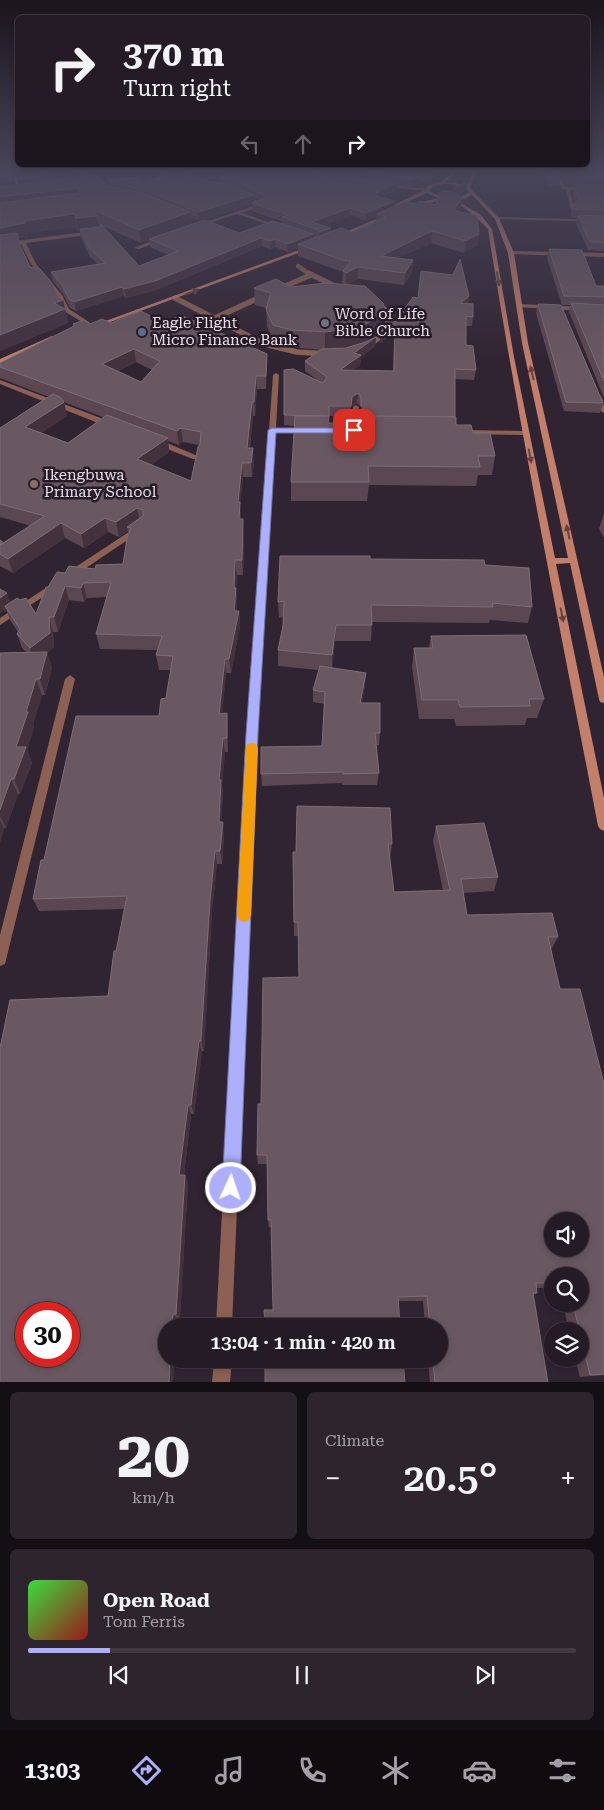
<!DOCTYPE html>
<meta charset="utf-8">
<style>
body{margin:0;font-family:"Roboto Serif",serif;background:#2d242e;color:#f1f3f6;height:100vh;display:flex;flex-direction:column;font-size:19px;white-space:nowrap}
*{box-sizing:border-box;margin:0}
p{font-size:16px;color:#a3a1a7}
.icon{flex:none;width:28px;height:28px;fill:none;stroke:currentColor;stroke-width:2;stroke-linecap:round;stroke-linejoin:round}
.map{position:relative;height:1382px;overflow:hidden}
.panel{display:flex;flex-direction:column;gap:10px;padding:10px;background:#140f15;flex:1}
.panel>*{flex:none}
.guide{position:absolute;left:15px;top:15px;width:575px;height:152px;border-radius:8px;box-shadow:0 2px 8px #0003,0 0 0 1px #423943;background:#251b26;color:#f1f3f6;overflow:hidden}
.controls{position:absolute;left:544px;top:1212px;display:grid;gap:10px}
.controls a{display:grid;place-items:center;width:45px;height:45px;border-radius:50%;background:#251b26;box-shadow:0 2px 8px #0003,0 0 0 1px #423943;font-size:25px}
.speed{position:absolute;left:15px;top:1302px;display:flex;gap:10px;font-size:25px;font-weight:700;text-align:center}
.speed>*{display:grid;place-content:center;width:65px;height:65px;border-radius:50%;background:#251b26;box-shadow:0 2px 8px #0003,0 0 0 1px #423943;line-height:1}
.speed .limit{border:8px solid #d22;background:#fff;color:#111}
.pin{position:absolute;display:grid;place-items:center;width:42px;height:42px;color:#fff;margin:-21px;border-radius:10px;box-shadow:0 2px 8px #0006}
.me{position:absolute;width:55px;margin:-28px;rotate:3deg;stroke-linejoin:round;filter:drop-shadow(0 0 4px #0008)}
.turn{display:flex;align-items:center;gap:18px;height:105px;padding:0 25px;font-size:22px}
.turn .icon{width:65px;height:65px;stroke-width:2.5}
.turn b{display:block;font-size:35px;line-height:42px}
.lanes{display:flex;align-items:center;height:48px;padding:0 25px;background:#0003;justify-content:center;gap:25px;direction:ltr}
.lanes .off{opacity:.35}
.big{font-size:38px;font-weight:600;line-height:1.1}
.panel .widget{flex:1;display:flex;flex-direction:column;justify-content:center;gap:8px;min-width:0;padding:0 18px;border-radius:8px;background:#2d242e}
.panel .dial{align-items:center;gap:0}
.dial b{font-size:65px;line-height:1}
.song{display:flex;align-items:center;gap:15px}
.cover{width:60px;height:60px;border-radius:8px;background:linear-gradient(135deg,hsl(120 70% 55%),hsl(0 70% 35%))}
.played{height:5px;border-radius:2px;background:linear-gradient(90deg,#acaffb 15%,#423943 15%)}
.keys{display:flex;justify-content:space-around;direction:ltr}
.heat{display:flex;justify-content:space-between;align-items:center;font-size:28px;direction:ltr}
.panel .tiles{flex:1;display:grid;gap:10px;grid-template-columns:1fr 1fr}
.widget:last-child{grid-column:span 2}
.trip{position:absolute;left:158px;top:1318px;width:290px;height:50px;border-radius:25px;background:#251b26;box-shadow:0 2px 8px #0003,0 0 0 1px #423943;font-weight:600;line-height:50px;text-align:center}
.tabs{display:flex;height:80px;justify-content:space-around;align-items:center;background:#0f0b0f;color:#a3a1a7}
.tabs .icon{width:35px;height:35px}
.tabs .current{color:#acaffb}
.tabs b{font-size:22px;color:#f1f3f6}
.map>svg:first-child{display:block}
</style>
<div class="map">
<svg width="604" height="1383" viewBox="0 0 604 1383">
<rect width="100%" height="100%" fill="#312432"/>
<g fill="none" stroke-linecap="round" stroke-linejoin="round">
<path stroke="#8c6153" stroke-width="4.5" d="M298,266L309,274"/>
<g stroke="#8c6153" stroke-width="5.5">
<path d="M308,273L339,288"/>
<path d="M276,290L311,275"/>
<path d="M175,298L264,344L297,352L327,354"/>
<path d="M215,318L265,295"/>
<path d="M366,346C381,339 388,330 389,313L375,302"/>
</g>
<g fill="#8c6153" fill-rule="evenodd">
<path d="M12,169H16L21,196L17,195Z"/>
<path d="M356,169H360L356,176L378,183V185L351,178Z"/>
<path d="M551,169H555L566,187L604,189V191L570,190L575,209L571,210L566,189H562Z"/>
<path d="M383,184L427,189L429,190L427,191L381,186Z"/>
<path d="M241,194L265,204L242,213L279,226V228L237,214L197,227V225L259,204L239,196Z"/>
<path d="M495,217L604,220V222L497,219Z"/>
<path d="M93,231L95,234L26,243L36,264L62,295L69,309L89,322L90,323L87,325L64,311L57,296L31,264L21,244L0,247V243Z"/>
<path d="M162,237L164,240L139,249L134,248Z"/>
<path d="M511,251L604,253V257L509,254L508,253Z"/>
<path d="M519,304L604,308V312L517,307V305Z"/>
<path d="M276,373L279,375L276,428H306L310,430L306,432H276L257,734L232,1326H216L247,734L273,375Z"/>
<path d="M0,380L114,423L115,425L108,427L0,384Z"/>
<path d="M597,393C604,396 604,406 604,413L601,411L594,395Z"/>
<path d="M356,405L359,407L358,430L354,432L350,430L353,407Z"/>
<path d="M458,430L526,431L530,433L526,435L461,434L457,432Z"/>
<path d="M154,440H160L200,457L199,459H193L154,444Z"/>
<path d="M138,526L142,529L141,531L74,576H68L67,574L68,572Z"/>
<path d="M55,582L58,583L59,585L58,587L0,625V618Z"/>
<path d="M70,675L75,679L6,960L5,964L0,966V935L65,679Z"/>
<path d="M214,1359H232L230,1383H212Z"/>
</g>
<g fill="#c47f6a" fill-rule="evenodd">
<path d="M458,169H462L446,182L467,185L473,169H477L470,188L499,218L514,253L528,343L604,677V703L600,702L599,699L570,563L556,564L604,798V831L600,829L598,826C560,627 519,429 488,229C480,220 458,200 445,200C434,200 424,206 413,206V204L438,198L427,193L385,212L381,211L425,190L428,185L439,183ZM445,184L463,186L469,192C458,201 441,198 430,191L432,187ZM472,195L495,219L508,253L522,343L568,558H555L514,357L492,229L481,215L456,200L465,199Z"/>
<path d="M386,215L390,216L341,237L336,236Z"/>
<path d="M307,247L312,248L97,327L92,326Z"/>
<path d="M52,336L55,338L54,339L0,363V359Z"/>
</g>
</g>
<g fill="#5a4751" fill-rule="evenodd">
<path d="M0,169H11H10L13,186L21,185L86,170L87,176L106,185H110L109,180L142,183L208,181L221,183L220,178L227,176L221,169H354L352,172L359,174V169H448V170L413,187L396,185V190L382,198L395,201V206L414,204L436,205L453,192L467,184L466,192L458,195L462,198L461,209L459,211L479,234L478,245L464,253L431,243L399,258L413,260L412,272L404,285L358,279L346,285L342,283L343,272L298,256V248L288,252L275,247L270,249L262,246L156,290L126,298L124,296L76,311L70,308L63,294L53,281L51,272L98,264L90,257L81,238L80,231H78L76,227L28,233L29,236L18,238L20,245L30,267L59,298L63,300L68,323L0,351ZM361,176L370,179L369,181L361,180ZM253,197L260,200L254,202ZM252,204V211L282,221V224L239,233L192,224L191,218L199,221ZM350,215L366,221L376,217V221L352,232H330L323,226ZM103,226L141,243L149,240L150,247L168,255L139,266Z"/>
<path d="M493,169H513V172L498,173Z"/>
<path d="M530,169H555L560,178L558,186H548L544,175L536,174L537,170H530Z"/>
<path d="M557,169H604V251L588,250L576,223L577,217H572L571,215L572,207L575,204L572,192L574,186L567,185Z"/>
<path d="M549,249L596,286H604V398L569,312L570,305H562L547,258Z"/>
<path d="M291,287L384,304L382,321L381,327L372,337L360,344L363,343L376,337L375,346L361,357L360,365L353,370L393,371L394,332L380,343L395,322L418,298L469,296L468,304L473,317L472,326H466V345L476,370L474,380L455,379V417L456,425L473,433L495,456L492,475H478L476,486L369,485L367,501H291V482L294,426L284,425V370L319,381L305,371V361L321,350L291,347L273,343L267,326L266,308L255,305L254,288ZM359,344L345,348H333ZM357,403L361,407L360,416H363V424L328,423L329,416H350L351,407Z"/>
<path d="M538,304L603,403L600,413L564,411L536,313Z"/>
<path d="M111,323H164L267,354L266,389H257L255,416H253L250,448L254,462L252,477H243L240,505L241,519L244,534L243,575H237L236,588L237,602V611H239L240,626L231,673H226L222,714L228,728V752H225L222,784L223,794L221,822L224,836L222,864H217L212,912L204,1051H202L194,1114H191L184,1175H185L188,1183L180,1317L177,1318L166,1359H174L173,1383H0L108,996L124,909L39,911L33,899L44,860L159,716L166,698L171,670H159L156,655L158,650L100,649L96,634L107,597L87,598L84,602L69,600L58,632H53L54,647L47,653L52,668L45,695H42L33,724L34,727L27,750L32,763L20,794H18L6,828H4L0,842V653L26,652L22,648L17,634L18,632L10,620L7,611L5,612L4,610L0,613V589L11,602L36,614L48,587L65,573L123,564L128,535V531L119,537L108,532L84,548L65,538L13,573L0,566V540L4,543L31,526L0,517V428L49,397L0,378V363L73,327V324ZM136,362L152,370L141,382L118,371ZM64,402L103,417L68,443L41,433L67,416ZM168,441L179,445L183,442L199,445L191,481L151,465L169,452Z"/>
<path d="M604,513V538L599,529Z"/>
<path d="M370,559L485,565L532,607L528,623L490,620L489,623L372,622L371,641H335L332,668L365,685L362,703L380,733L379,745H376L379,773L377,785H342V783L262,786L261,774L322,746L324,704L313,702V690L319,670L278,666V650L283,626V617L279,618L278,602Z"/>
<path d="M431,636L544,699L537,718H527L525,725L456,726L454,719H419L412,667L414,648H429Z"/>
<path d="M436,826L498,877L494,891L463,893L467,915L558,937L551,950L560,989L604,1084V1375L580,1377L575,1359H580V1331H569L563,1304H580V1276H552V1288H537V1293L533,1295L548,1383H430L428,1359H439V1326H425L423,1301H398L273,1310L272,1227H269L268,1220L267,1164H258L257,1155L261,1104L299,977L298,936H294L293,852L392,844L390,858L394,892L443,891L433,841Z"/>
</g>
<g fill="#43323e">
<path d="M10,169L15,192L0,195V182L10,169H11Z"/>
<path d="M351,169H354L352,174L350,171Z"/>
<path d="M435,169H448V170L413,187V179Z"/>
<path d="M499,169H513V172L498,173Z"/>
<path d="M531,169H537V170H530Z"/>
<path d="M86,170L88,182L22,191L20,179Z"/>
<path d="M397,183L396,190L372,203V195Z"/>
<path d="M467,184L466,192L459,195L453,196L454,188Z"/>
<path d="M80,188L82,201L0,210V197Z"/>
<path d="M253,195L254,204L252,203V204L199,221L198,212Z"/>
<path d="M462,198L461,209L453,221L454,210Z"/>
<path d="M395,201L394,209L377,214L376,217L366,221V213Z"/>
<path d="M350,208V215L315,229L312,222Z"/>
<path d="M190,212L192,225L149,239V240L141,243L139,230Z"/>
<path d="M74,214L76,227L28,233L29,236L0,242V228L24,221Z"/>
<path d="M97,216L99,228L78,231L76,218Z"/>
<path d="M331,228L330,236L319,241V232Z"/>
<path d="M432,231L431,243L381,267V256Z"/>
<path d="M313,234V243L298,244V248L288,252L287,244Z"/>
<path d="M479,234L478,245L464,253L466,241Z"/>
<path d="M261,238L262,246L156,290L126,298L124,289Z"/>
<path d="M275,239V247L270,249V241Z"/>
<path d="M413,260L412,272L404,285L405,273Z"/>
<path d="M358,267V279L346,285V273Z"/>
<path d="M122,287L124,296L76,311L74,302Z"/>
<path d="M469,296L468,305L461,303Z"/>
<path d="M63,300L68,323L0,351V335L54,303Z"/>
<path d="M384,304L382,321L381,327L372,337L359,344L325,350V332Z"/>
<path d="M395,323L394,332L380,343V333Z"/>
<path d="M376,337L375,346L361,357L360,365L340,380V370L354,353Z"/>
<path d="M134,349L136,362L105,377L102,364Z"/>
<path d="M267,354V368L266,389V376Z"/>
<path d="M256,376L257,389L255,416L254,402Z"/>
<path d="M358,393L357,403L351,407L350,416L352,397Z"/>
<path d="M64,402L67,416L29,441L25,427Z"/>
<path d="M252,402L253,416L248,462L247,448Z"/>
<path d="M181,428L183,442L179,445L177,431Z"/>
<path d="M168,438L169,452L140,473L137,459Z"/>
<path d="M253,448L254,462L252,477L251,463Z"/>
<path d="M242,463L243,477L240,505L241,517L240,534L238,502Z"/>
<path d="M137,508L140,522L127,527L128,531L119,537L116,522Z"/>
<path d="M105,518L108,532L84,548L81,534Z"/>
<path d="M243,519L244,534L243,575L242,560Z"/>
<path d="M61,523L65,538L13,573L8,559Z"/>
<path d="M235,560L237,575L236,589V588L237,602L236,626L234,611V588Z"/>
<path d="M83,583L87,598L84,602L81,588Z"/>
<path d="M65,586L69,600L58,632L54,617Z"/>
<path d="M7,593L12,607L5,606L7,611L5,612L0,598Z"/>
<path d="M0,598L4,610L0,613Z"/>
<path d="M239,611L240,626L231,673L229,659Z"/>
<path d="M49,617L53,632L54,647L47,653L52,668L45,695L30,648Z"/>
<path d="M336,625L335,641L332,670V655Z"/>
<path d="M225,659L226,673L221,728L219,714Z"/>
<path d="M366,673L365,685L359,715L360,703Z"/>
<path d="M36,679L42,695L33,724L34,727L27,750L32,763L20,794L14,779L16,747Z"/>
<path d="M227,713L228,728V752L227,738Z"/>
<path d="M223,738L225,752L222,784L223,794L220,836L219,822V780Z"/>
<path d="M11,779L18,794L6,828L0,816V810Z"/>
<path d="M0,820L4,828L0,842Z"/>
<path d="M223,822L224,836L222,864L220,851Z"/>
<path d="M215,851L217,864L212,912L204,1051L201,1041L210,900Z"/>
<path d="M199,1041L202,1051L194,1114L191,1105Z"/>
<path d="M188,1105L191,1114L183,1183L179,1175Z"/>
<path d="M185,1175L188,1183L180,1317L176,1314Z"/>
<path d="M173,1314L177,1318L176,1326H172Z"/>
<path d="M170,1359H174L173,1383H169Z"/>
</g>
<g fill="#695861" stroke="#7d6d76" fill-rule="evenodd">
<path d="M0,169H10L12,180L0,182Z"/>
<path d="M18,169H85L86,170L20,179Z"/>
<path d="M226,169H296L324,177L397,183L372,195L395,201L366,213L350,208L312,222L331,228L319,232L318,230L282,217L289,215L252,203L265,198L266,195L231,180L220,178L231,175Z"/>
<path d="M315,169H351L350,171L361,175L324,172Z"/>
<path d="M362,169H435L413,179L370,175V171Z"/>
<path d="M546,169H555L560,178H550Z"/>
<path d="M563,169H604V179L569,177Z"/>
<path d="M176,172L208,181L227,184L253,195L198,212L148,191L112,183L109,180L137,177L142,183Z"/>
<path d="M94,175L99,178L106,185L142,193L190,212L139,230L92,209L97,216L76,218L74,214L24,221L26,223L0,228V203L77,193L80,188L0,197V187Z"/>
<path d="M466,182L467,184L460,187L454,188Z"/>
<path d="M574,184L604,185V210L574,209L572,207L579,200Z"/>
<path d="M445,191H452L462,198L454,210L477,216L479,234L466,241L432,231L381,256L413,260L405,273L358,267L346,273L343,271L351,261L342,260L298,244L341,228L352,232L386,217L377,214L406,201L414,204L421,201L436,205L438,193Z"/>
<path d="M578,215L604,216V242H590Z"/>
<path d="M205,220L239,233L273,221L313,234L287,244L275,239L270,241L261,238L155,281L124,289L122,287L74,302L69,299L62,285L51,272L105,263L89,248L80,229L100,227L101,224L139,266L178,251L149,239Z"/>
<path d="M17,233L20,245L30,267L40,269L52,283L59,298L63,300L54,303L65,309L0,335V235Z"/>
<path d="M549,249L582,250L596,286H604V297L564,296Z"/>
<path d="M460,259L469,296L461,303L473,304V317L466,316V345L473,346L476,370L455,369V417H363L364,406H361V397L358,393L352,397L351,406H329V416L284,415V370L293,369L323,383L327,377L305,361L322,349L345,348L363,343L376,337L354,353L361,355L340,370L394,371L395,323L380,333L391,319L395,322L413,297L418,298L421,271L453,275Z"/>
<path d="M276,279L291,287L326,283L365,286L384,304L382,310L373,320L360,327L325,332L291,330L273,325L266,309L271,293L254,288Z"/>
<path d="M571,303L604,305V381Z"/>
<path d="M538,304L561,305L603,403L566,402Z"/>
<path d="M141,311L164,323L181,315L267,354L266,376H256L254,402H252L247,448H253L251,463H242L238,502H240L239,519H243L242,560H235L234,588H236L234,611H239L229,659H225L219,714L227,713V738H223L219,780H221L219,822H223L220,851H215L210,900L201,1041H199L191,1105H188L179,1175H185L176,1314H173L172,1326H166V1359H170L169,1383H0V1048L10,1000L108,996L114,951H116L127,896L33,899L41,860H44L76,716H159L161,699L166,698L173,656L156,655L162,636L96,634L111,582L83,583L81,588L65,586L54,617H49L50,633L30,648L17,634L20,629L5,606L17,598L20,600L26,598L36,614L46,587H48L57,572L65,573L69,566L95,569L96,565L123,564L127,538L131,528L127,527L143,516V510L137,508L116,522L105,518L81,534L61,523L8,559L0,554V545L45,516L0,504V428L53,394L60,397L64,402L25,427L68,443L107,415L168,438L137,459L191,481L198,447L200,444L201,432L181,428L177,431L0,367V363L74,326L73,324L76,323L84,320L90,324L102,319L111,323ZM134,349L160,361L141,382L102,364ZM26,1314H69V1356H26Z"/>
<path d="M295,416H329L328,423L363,424V416L456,417V425H471L473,433H490L495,456H478L480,467L368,466L369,482H291Z"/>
<path d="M0,540L4,543L0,545Z"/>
<path d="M280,556H370V559L484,560L485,565L529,568L532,607L492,603L493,607L371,605L372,625H336L332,655L278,650L283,626L284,601L278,602Z"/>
<path d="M0,589L7,593L0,598Z"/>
<path d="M526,635L544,699H529L530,706L460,707L458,700H422L414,648H433L431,636Z"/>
<path d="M47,652L40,679H36L26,712H28L16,747H26L14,779H11L0,810V653Z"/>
<path d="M320,666L366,673L360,703H380V733H375L379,773L343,774V772L261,774V747L322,746L325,692L313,690Z"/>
<path d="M297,806L390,808L392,844H388L394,892L450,890L436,826L484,823L498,877L461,879L467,915L552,913L558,937H548L560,989H580L604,1084V1374L590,1375L573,1304H580V1276H552V1283H536L537,1293H533L548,1383H435L433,1359H439V1326H430L427,1296L398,1297L400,1326H265L264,1310H273L271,1220H268L267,1155H257L258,1104H261L263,978L299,977L298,922H294L293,852H296ZM552,1221H580V1249H552Z"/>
<path d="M265,1359H403L405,1383H265Z"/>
</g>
<defs><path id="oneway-solid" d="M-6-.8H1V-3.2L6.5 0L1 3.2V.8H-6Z" transform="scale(1.25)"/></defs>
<g fill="#664342">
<use href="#oneway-solid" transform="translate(498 279) rotate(81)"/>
<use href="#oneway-solid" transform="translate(192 292) rotate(-20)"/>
<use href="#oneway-solid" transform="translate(532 373) rotate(-103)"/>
<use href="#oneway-solid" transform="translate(530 456) rotate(79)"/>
<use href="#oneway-solid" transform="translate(568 532) rotate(-102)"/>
<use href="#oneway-solid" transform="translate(562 615) rotate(79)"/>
</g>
<linearGradient id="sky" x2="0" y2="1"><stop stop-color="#1b141c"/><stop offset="0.47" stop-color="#48455a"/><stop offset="1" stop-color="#48455a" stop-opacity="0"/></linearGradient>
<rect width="604" height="362" fill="url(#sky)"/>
<path fill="#acaffb" stroke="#7072a3" d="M272,428H354L358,430L354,433H276L258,734L240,1188L237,1194L231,1197L225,1194L222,1188L246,734L268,430Z"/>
<path fill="#f59e0b" d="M252,743L256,744L258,748L251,915L249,920L244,922L239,920L237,915L246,748L247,744Z"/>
<circle fill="#6b7280" stroke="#271b28" stroke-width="2" cx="325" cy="323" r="5"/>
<circle fill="#5c6f8a" stroke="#271b28" stroke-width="2" cx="142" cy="332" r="5"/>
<circle fill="#8d6e63" stroke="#271b28" stroke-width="2" cx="34" cy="484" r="5"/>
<g text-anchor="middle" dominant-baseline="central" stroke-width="5" stroke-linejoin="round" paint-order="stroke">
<g font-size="15" fill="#e7dfe7" stroke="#271b28" text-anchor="start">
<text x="335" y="314">Word of Life<tspan x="335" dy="17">Bible Church</tspan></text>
<text x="152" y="323">Eagle Flight<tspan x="152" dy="17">Micro Finance Bank</tspan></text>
<text x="44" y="475">Ikengbuwa<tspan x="44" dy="17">Primary School</tspan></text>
</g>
</g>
</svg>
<div class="controls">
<a><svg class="icon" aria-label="sound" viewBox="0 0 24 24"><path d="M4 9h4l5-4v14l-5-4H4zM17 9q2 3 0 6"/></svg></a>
<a><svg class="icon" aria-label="search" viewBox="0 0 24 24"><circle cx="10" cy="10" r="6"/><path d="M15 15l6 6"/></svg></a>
<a><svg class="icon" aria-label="layers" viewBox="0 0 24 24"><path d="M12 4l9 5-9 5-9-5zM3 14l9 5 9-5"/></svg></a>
</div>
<div class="speed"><div class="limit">30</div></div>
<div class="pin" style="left:354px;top:430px;background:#d93025"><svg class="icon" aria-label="arrive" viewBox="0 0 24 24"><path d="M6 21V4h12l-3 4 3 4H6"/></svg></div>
<svg class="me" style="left:231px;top:1188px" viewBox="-20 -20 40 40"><circle r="17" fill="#acaffb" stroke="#fff" stroke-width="3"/><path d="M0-11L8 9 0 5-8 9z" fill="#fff"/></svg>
<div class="trip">13:04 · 1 min · 420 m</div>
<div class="guide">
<div class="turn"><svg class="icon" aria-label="right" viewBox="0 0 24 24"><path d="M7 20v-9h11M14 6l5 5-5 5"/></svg><div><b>370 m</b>Turn right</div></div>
<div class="lanes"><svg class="icon off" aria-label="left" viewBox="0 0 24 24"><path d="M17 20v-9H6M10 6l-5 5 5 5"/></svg><svg class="icon off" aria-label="ahead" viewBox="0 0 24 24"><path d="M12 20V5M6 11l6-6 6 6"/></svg><svg class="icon" aria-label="right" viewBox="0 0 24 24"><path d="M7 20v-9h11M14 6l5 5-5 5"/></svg></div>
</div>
</div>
<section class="panel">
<div class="tiles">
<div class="widget dial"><b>20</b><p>km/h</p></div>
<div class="widget"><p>Climate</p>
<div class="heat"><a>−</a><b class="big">20.5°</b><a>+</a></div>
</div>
<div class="widget">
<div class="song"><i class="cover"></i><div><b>Open Road</b><p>Tom Ferris</p></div></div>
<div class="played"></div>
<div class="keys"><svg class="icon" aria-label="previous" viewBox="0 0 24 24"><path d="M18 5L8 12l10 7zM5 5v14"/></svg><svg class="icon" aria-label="pause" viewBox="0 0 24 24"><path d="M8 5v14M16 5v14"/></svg><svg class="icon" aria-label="next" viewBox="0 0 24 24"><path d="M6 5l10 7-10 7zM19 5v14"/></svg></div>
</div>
</div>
</section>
<nav class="tabs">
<b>13:03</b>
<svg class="icon current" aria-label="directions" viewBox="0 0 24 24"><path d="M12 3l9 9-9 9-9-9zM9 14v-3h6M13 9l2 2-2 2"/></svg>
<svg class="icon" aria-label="music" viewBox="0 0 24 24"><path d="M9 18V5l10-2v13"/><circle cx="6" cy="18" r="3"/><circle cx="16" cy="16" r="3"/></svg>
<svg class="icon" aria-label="phone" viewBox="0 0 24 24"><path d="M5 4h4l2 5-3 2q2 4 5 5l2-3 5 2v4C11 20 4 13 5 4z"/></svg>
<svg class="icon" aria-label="climate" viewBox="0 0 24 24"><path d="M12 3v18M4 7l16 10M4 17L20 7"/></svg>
<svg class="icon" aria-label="car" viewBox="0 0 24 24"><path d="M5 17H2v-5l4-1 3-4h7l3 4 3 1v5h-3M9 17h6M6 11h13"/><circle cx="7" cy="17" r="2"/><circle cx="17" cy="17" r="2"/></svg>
<svg class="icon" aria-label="filters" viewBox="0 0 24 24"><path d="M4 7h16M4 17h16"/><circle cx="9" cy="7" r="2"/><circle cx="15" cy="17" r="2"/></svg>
</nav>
